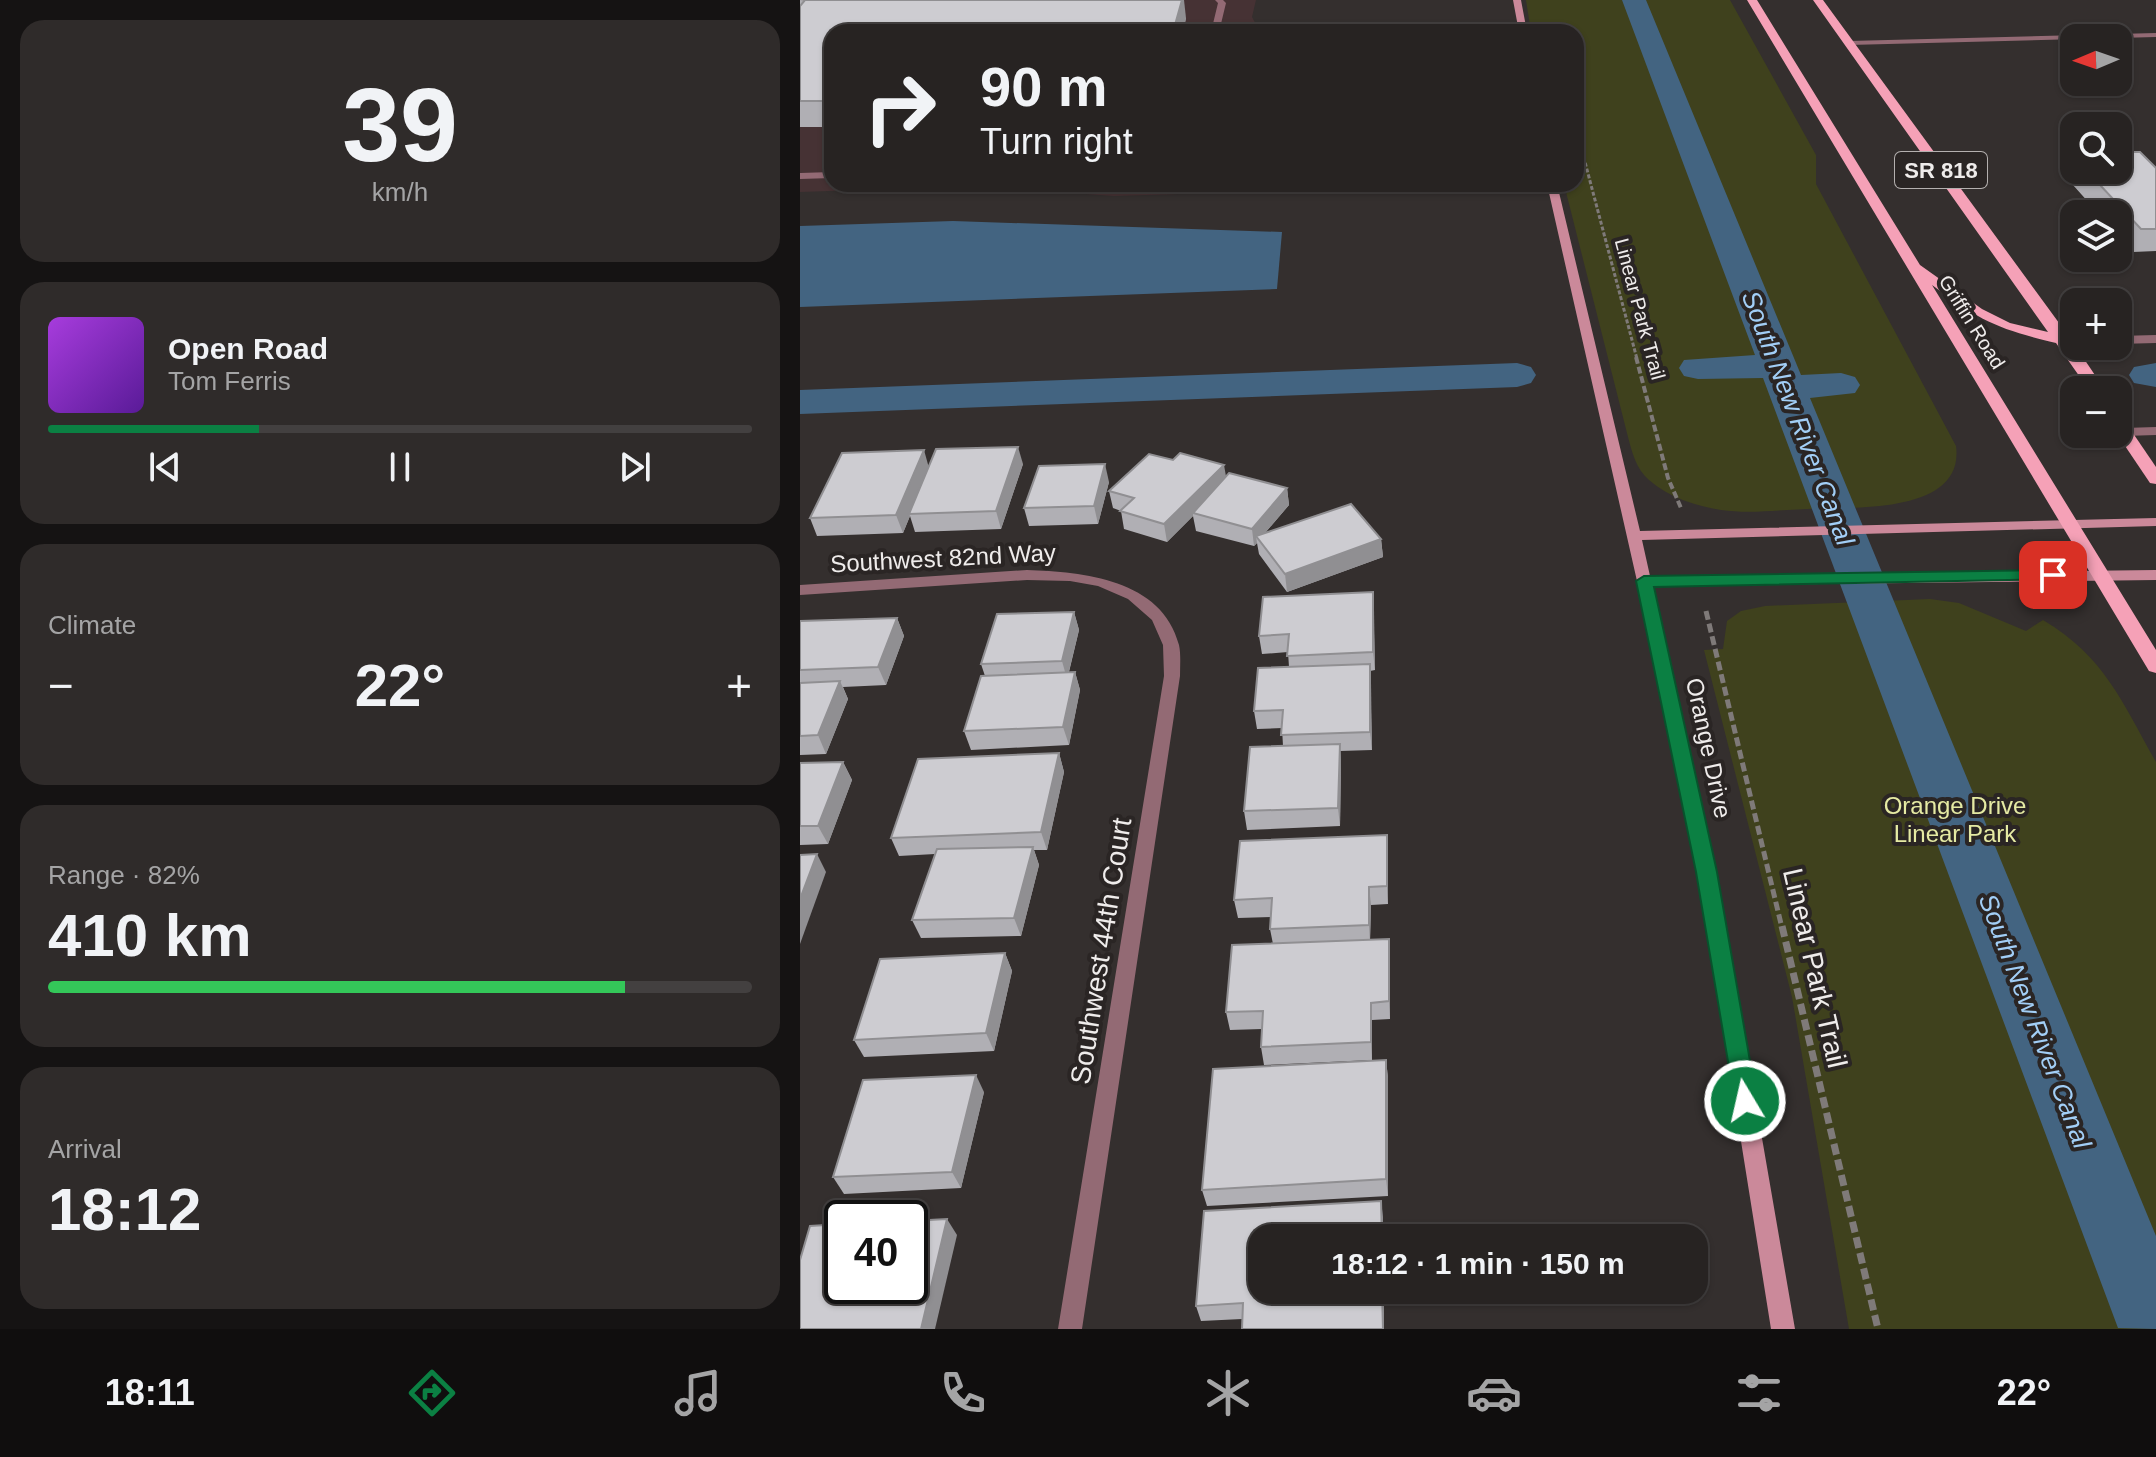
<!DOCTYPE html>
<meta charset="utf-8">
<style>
body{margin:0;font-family:Arial,sans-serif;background:#2f2b2a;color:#f1f3f6;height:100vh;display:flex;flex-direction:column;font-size:30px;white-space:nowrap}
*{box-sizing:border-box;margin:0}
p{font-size:26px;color:#a4a4a5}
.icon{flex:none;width:44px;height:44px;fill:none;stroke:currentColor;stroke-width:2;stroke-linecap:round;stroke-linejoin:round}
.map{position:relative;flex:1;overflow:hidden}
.side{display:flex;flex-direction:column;gap:20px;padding:20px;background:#151313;width:800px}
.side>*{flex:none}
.banner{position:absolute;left:24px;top:24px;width:760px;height:168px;border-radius:24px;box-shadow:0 2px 6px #0004,0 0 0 2px #434040;background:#272322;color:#f1f3f6;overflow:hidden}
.needle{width:52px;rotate:268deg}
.buttons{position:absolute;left:1260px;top:24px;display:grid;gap:16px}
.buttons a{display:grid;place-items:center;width:72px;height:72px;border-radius:16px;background:#272322;box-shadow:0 2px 6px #0004,0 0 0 2px #434040;font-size:40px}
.speed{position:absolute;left:24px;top:1200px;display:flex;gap:16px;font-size:40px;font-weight:700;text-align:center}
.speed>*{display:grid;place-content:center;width:104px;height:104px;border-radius:50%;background:#272322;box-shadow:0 2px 6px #0004,0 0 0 2px #434040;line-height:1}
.speed .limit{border:4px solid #111;border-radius:12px;background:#fff;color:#111}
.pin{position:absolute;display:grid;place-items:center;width:68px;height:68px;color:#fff;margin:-34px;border-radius:16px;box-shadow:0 4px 12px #0006}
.me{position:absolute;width:88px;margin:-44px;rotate:351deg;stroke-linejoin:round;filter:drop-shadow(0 0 6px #0008)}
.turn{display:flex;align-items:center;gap:28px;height:168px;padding:0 24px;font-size:36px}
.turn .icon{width:104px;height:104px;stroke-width:2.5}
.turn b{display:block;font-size:56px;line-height:68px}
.big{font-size:60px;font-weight:700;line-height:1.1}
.side .card{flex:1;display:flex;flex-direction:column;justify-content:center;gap:12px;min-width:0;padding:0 28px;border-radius:24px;background:#2f2b2a}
.side .dial{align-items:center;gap:0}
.dial b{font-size:104px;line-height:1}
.song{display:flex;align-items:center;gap:24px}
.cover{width:96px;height:96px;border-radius:12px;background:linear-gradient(135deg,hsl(280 70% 55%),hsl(270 70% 35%))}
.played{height:8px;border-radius:4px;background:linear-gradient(90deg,#0b8043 30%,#434040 30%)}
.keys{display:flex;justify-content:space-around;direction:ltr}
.heat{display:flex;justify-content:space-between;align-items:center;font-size:44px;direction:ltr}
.charge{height:12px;border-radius:6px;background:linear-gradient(90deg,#34c759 82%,#434040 0)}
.trip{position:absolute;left:448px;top:1224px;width:460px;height:80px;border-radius:24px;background:#272322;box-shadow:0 2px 6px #0004,0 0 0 2px #434040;font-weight:700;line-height:80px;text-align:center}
.tab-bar{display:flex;height:128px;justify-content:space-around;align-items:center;background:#100e0e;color:#a4a4a5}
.tab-bar .icon{width:56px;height:56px}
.tab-bar .active{color:#0b8043}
.tab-bar b{font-size:36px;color:#f1f3f6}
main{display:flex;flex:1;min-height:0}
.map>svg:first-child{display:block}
</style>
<main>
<section class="side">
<div class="card dial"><b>39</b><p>km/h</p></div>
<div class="card">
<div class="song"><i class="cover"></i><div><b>Open Road</b><p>Tom Ferris</p></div></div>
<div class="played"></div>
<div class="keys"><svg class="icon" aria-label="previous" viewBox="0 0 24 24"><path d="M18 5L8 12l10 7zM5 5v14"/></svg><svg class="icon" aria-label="pause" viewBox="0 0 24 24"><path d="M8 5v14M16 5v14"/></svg><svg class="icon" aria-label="next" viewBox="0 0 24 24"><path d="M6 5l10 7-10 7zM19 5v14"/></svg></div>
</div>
<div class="card"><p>Climate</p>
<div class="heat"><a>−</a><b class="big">22°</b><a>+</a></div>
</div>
<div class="card"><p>Range · 82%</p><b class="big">410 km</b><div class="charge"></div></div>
<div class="card"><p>Arrival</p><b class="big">18:12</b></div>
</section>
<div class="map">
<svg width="1356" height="1329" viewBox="0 0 1356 1329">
<rect width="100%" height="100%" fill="#342f2e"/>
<path fill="#463234" d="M0,0H456L452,17L460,32H32V184H448L444,192L314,196L175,186L0,192Z"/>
<g fill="#3f411d">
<path d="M726,0H930L1016,155V184L1156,446C1165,515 1052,507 1007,509C979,510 949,514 921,510C896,506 868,497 849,480C836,469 832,452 828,437L764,184H776V32H731Z"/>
<path d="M1130,599L1159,603L1226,631L1243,620C1305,657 1322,702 1356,762V1329H1049L992,997L904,650L923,649L927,621L941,611L965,606Z"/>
</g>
<path fill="#436481" d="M153,221L482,232L477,289L0,307V226Z"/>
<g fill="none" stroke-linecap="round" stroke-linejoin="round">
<g fill="#436481" fill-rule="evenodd">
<path d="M822,0H846L1001,375L1041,373L1055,377L1060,385L1055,393L1010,398L1356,1236V1329L1318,1328L963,378L898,379L884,376L879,368L884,360L955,355Z"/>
<path d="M717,363L731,367L736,375L731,383L717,387L0,414V390Z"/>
<path d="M1356,363V387L1334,383L1329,375L1334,367Z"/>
</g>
<path stroke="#7f7a79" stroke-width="3" stroke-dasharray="4 2" stroke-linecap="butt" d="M776,128L837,359"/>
<path stroke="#7f7a79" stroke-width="4" stroke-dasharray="7 3" stroke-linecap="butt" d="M836,357L868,478L881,508"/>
<path stroke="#7f7a79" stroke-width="5" stroke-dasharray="9 4" stroke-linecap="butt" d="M906,611L982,928"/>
<path stroke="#7f7a79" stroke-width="7" stroke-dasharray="11 5" stroke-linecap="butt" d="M982,926L1078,1329"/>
<g fill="#936a74" fill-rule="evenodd">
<path d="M415,0H423L426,3L419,32H411L418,3Z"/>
<path d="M1356,33V37L1049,45L1045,43L1049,41Z"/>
<path d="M32,172V178L0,179V173Z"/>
<path d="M1356,427V435L1324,436L1318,433L1324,428Z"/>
</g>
<g fill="#936a74" fill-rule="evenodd">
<path d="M1356,335V343L1318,344V336Z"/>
<path d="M227,570C283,572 362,579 379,645C381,654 380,666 380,676L282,1329H258L364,676L363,645L352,620L328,599L298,586L270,581L227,580L0,595V585Z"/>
</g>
<g fill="#cb899a" fill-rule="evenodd">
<path d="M713,0H721L727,32H719Z"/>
<path d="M747,184H757L840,531L1356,518V526L842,540L850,576L1356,570V580L853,586L916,872L995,1329H971L898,872L837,581Z"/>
</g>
<g fill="#f5a1b7" fill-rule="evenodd">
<path d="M947,0H957L1120,265L1182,309L1210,323L1248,332L1013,0H1023L1270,338L1305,390H1289L1256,343C1198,329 1180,321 1132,285L1356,650V673L1349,671Z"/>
<path d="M1318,418L1324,420L1356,467V484L1350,483L1317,434Z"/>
</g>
</g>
<g fill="#b0afb4">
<path d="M0,0L386,18L383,32H32V127H0Z"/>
<path d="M1271,153H1274V170H1318L1356,168V251L1333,252L1318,235V214H1299L1264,175Z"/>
<path d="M223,464L201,529L115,532L110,516L103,533L17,536L10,518Z"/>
<path d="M426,477L487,488L489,505L465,533L581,539L583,557L487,592L459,554L457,543L454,546L396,531L393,516L367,542L324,529L321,511L313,508L309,491Z"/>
<path d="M309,482L298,524L229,526L224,508Z"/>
<path d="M573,592L575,670L570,671L572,750L540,751L541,762L540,826L447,830L444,811L483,746L482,728L457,729L454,711L489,667L488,652L462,654L459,636Z"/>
<path d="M274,612L279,630L269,672H275L280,690L269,745L171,750L164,731L185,676L181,664Z"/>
<path d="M97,618L104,636L86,685L43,687L48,699L26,754L0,755V621Z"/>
<path d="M259,753L264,772L247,850H234L239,865L221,936L121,938L112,920L135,854L99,856L91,838Z"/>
<path d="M43,762L52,780L28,844L0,845V763Z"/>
<path d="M587,835L588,904L571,905L570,939L590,957V1019L572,1020V1060L464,1065L461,1047L462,1029L430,1030L426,1012L473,944L470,929L471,917L438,918L434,900Z"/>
<path d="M205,953L212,971L194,1051L64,1057L54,1040Z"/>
<path d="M586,1060L588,1078V1196L407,1206L402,1190Z"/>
<path d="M184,1092L161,1188L44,1194L33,1177Z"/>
<path d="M583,1217L462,1290H584V1329H442V1319L401,1321L396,1306Z"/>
</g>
<g fill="#908f92">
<path d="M382,0H384L386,18L383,32H373Z"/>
<path d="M218,447L223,464L201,529L196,511Z"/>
<path d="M124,450L129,468L109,514L110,516L103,533L96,515Z"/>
<path d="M305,464L309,482L298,524L294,506Z"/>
<path d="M424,465L427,482L393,513V516L367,542L364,524Z"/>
<path d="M487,488L489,505L459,540L456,536L457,543L454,546L452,529Z"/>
<path d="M581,539L583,557L487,592L485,574Z"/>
<path d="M573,592L574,610L575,670L573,652Z"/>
<path d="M274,612L279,630L267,679L262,661Z"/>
<path d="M97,618L104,636L86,685L78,667Z"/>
<path d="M570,664L571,682L572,750L570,732Z"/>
<path d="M275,672L280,690L269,745L263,727Z"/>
<path d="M40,681L48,699L26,754L18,735Z"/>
<path d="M540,744L541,762L540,826L538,808Z"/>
<path d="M259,753L264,772L247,850L241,832Z"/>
<path d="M43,762L52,780L28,844L18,826Z"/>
<path d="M587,835L588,853V904L587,886Z"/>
<path d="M233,847L239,865L221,936L214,918Z"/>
<path d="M17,854L26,872L0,944V899Z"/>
<path d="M569,887L571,905L570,943L569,925Z"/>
<path d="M589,939L590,957V1019L589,1001Z"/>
<path d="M205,953L212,971L194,1051L186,1033Z"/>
<path d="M571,1003L572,1020V1060L571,1042Z"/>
<path d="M586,1060L588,1078V1196L586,1179Z"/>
<path d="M176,1075L184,1092L161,1188L152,1172Z"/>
<path d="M581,1201L583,1217V1238H582Z"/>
<path d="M147,1219L157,1235L135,1329H121Z"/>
<path d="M582,1290H584V1329H583Z"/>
</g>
<g fill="#cdccd1" stroke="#908f92" stroke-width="2">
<path d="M5,0H382L373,32H32V101H0V6Z"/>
<path d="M1318,152H1340L1356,168V229H1341L1286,170H1318Z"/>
<path d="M218,447L196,511L109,514L136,449Z"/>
<path d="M124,450L96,515L10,518L42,453Z"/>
<path d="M380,453L424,465L364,524L320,511L334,498L309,491L349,454L373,460Z"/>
<path d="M305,464L294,506L224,508L239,466Z"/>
<path d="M429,473L487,488L452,529L393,513Z"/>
<path d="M551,504L581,539L485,574L456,536Z"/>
<path d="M573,592V652L487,656L489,634L459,636L463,597Z"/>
<path d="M274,612L262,661L181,664L197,614Z"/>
<path d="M97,618L78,667L0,670V621Z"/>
<path d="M570,664V732L481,735L483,710L454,711L458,668Z"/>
<path d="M275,672L263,727L164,731L181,676Z"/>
<path d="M40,681L18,735L0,736V683Z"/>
<path d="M540,744L538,808L444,811L450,747Z"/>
<path d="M259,753L241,832L91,838L118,759Z"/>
<path d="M43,762L18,826H0V763Z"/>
<path d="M587,835V886L569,887V925L470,929L472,898L434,900L440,841Z"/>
<path d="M233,847L214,918L112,920L137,849Z"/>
<path d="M17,854L0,899V855Z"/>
<path d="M589,939V1001L571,1003V1042L461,1047L463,1011L426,1012L432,945Z"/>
<path d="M205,953L186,1033L54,1040L80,959Z"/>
<path d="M586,1060V1179L402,1190L413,1069Z"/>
<path d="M176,1075L152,1172L33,1177L63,1080Z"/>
<path d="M581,1201L582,1238H462V1290H582L583,1329H442L443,1303L396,1306L404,1211Z"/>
<path d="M147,1219L121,1329H0V1260L10,1226L42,1224V1286H110V1221Z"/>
</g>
<path fill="#0b8043" stroke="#07532c" stroke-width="2" d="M1253,570L1262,575L1259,579L854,587L917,872L957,1101L953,1109L945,1112L936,1109L896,872L836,581L844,576Z"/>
<g text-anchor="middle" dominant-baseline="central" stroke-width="8" stroke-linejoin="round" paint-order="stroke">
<g font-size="20" fill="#efeceb" stroke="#2a2524">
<text transform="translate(840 309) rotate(75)">Linear Park Trail</text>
<text transform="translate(1172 322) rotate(58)">Griffin Road</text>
</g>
<rect fill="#2a2524" stroke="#b4b0af" stroke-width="2" x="1095" y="152" width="92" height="36" rx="6"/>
<g font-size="22" font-weight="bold" fill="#efeceb">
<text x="1141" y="170">SR 818</text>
</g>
<g font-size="24" fill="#efeceb" stroke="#2a2524">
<text transform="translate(143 558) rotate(-3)">Southwest 82nd Way</text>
<text transform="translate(909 748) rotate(78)">Orange Drive</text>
</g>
<g font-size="24" fill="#e5eaa3" stroke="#2a2524">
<text x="1155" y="805">Orange Drive<tspan x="1155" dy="28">Linear Park</tspan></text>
</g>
<g font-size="26" font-style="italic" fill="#a2cef6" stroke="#2a2524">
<text transform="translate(998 418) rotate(69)">South New River Canal</text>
<text transform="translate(1235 1021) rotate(69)">South New River Canal</text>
</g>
<g font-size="28" fill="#efeceb" stroke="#2a2524">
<text transform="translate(301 951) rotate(-81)">Southwest 44th Court</text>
<text transform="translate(1015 968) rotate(77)">Linear Park Trail</text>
</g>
</g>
</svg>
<div class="buttons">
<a><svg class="needle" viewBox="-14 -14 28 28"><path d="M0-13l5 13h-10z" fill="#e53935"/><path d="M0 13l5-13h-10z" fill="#a4a4a5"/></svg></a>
<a><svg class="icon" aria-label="search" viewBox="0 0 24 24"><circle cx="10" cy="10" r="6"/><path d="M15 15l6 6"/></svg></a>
<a><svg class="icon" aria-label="layers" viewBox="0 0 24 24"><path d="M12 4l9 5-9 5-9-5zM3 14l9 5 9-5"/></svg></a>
<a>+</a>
<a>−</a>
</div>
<div class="speed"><div class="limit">40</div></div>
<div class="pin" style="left:1253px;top:575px;background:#d93025"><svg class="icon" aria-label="arrive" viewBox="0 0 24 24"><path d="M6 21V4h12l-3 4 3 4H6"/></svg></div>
<svg class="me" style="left:945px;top:1101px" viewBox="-20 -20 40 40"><circle r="17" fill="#0b8043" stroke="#fff" stroke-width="3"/><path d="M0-11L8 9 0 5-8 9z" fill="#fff"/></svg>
<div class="trip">18:12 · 1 min · 150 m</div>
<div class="banner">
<div class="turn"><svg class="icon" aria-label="right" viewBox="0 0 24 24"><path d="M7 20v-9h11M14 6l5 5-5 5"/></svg><div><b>90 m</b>Turn right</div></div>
</div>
</div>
</main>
<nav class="tab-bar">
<b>18:11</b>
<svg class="icon active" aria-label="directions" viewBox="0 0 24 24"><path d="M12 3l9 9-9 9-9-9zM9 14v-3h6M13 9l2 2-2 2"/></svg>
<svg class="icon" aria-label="music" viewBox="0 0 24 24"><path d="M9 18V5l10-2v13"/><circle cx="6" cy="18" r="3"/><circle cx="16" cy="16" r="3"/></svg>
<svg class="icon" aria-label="phone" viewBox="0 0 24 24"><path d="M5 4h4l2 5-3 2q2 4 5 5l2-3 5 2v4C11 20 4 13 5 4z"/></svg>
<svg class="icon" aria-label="climate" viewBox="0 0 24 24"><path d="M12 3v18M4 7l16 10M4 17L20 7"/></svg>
<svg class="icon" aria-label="car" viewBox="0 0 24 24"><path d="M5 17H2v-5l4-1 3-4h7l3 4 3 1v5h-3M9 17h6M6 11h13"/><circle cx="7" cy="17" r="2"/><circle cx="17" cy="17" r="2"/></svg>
<svg class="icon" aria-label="filters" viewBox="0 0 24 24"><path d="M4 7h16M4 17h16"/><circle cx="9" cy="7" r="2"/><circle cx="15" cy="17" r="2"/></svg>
<b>22°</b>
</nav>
